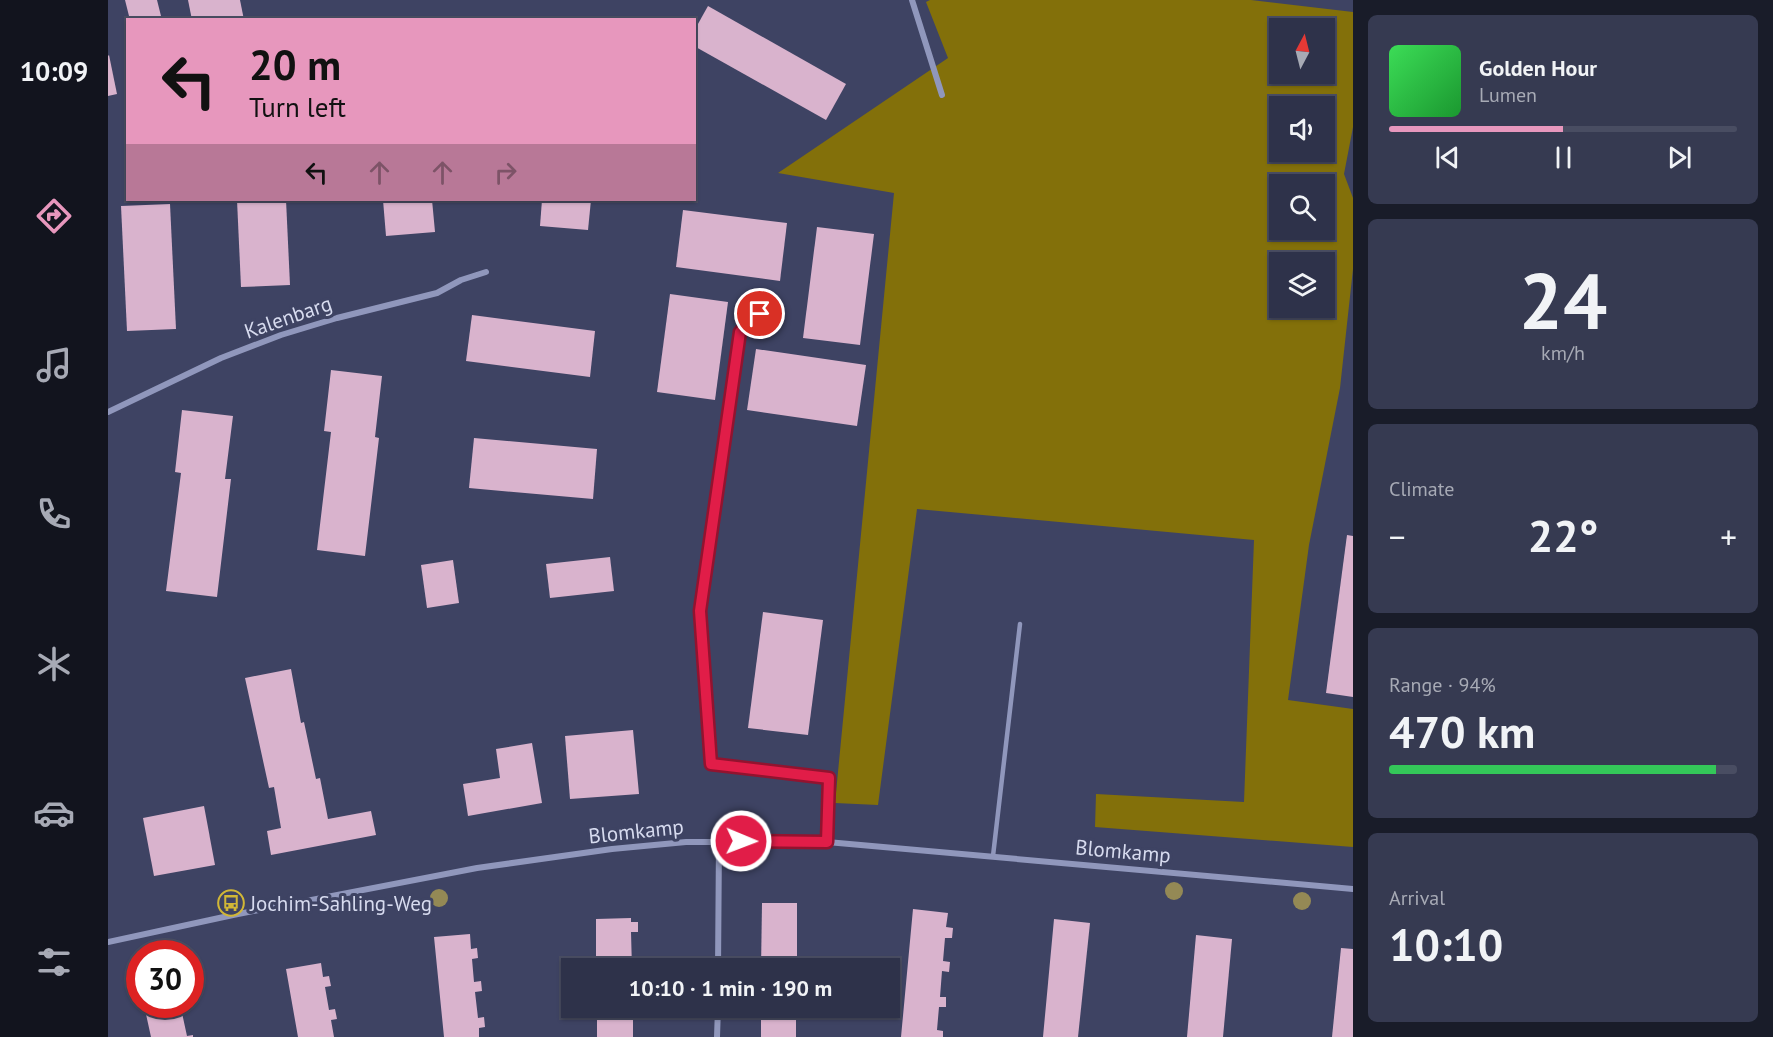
<!DOCTYPE html>
<meta charset="utf-8">
<style>
body{margin:0;font-family:"PT Sans",sans-serif;background:#363a51;color:#f1f3f6;height:100vh;display:flex;flex-direction:column;font-size:22px;white-space:nowrap}
*{box-sizing:border-box;margin:0}
p{font-size:20px;color:#a7aab5}
.icon{flex:none;width:33px;height:33px;fill:none;stroke:currentColor;stroke-width:2;stroke-linecap:round;stroke-linejoin:round}
.map{position:relative;flex:1;overflow:hidden}
.details{display:flex;flex-direction:column;gap:15px;padding:15px;background:#191c29;width:420px}
.details>*{flex:none}
.banner{position:absolute;left:18px;top:18px;width:570px;height:183px;border-radius:0px;box-shadow:0 2px 4px #0004,0 0 0 2px #494d62;background:#e797bd;color:#111;overflow:hidden}
.needle{width:39px;rotate:7deg}
.controls{position:absolute;left:1161px;top:18px;display:grid;gap:12px}
.controls a{display:grid;place-items:center;width:66px;height:66px;border-radius:0px;background:#2e324a;box-shadow:0 2px 4px #0004,0 0 0 2px #494d62;font-size:30px}
.speed{position:absolute;left:18px;top:940px;display:flex;gap:12px;font-size:30px;font-weight:700;text-align:center}
.speed>*{display:grid;place-content:center;width:78px;height:78px;border-radius:50%;background:#2e324a;box-shadow:0 2px 4px #0004,0 0 0 2px #494d62;line-height:1}
.speed .limit{border:9px solid #d22;background:#fff;color:#111}
.pin{position:absolute;display:grid;place-items:center;width:51px;height:51px;color:#fff;margin:-26px;border:3px solid #fff;border-radius:50%;box-shadow:0 2px 6px #0007}
.me{position:absolute;width:66px;margin:-33px;rotate:91deg;stroke-linejoin:round;filter:drop-shadow(0 0 4px #0008)}
.turn{display:flex;align-items:center;gap:21px;height:126px;padding:0 24px;font-size:27px}
.turn .icon{width:78px;height:78px;stroke-width:2.5}
.turn b{display:block;font-size:42px;line-height:51px}
.lanes{display:flex;align-items:center;height:57px;padding:0 24px;background:#0003;justify-content:center;gap:30px;direction:ltr}
.lanes .off{opacity:.35}
.big{font-size:45px;font-weight:800;line-height:1.1}
.details .card{flex:1;display:flex;flex-direction:column;justify-content:center;gap:9px;min-width:0;padding:0 21px;border-radius:9px;background:#363a51}
.details .dial{align-items:center;gap:0}
.dial b{font-size:78px;line-height:1}
.song{display:flex;align-items:center;gap:18px}
.cover{width:72px;height:72px;border-radius:9px;background:linear-gradient(135deg,hsl(130 70% 55%),hsl(130 70% 35%))}
.played{height:6px;border-radius:3px;background:linear-gradient(90deg,#e797bd 50%,#494d62 50%)}
.keys{display:flex;justify-content:space-around;direction:ltr}
.heat{display:flex;justify-content:space-between;align-items:center;font-size:33px;direction:ltr}
.charge{height:9px;border-radius:4px;background:linear-gradient(90deg,#34c759 94%,#494d62 0)}
.trip{position:absolute;left:453px;top:958px;width:339px;height:60px;border-radius:0px;background:#2e324a;box-shadow:0 2px 4px #0004,0 0 0 2px #494d62;font-weight:800;line-height:60px;text-align:center}
main{display:flex;flex:1;min-height:0}
.menu{display:flex;flex-direction:column;width:108px;justify-content:space-around;align-items:center;background:#12141e;color:#a7aab5}
.menu .icon{width:42px;height:42px}
.menu .active{color:#e797bd}
.menu b{font-size:27px;color:#f1f3f6}
.map>svg:first-child{display:block}
</style>
<main>
<nav class="menu">
<b>10:09</b>
<svg class="icon active" aria-label="directions" viewBox="0 0 24 24"><path d="M12 3l9 9-9 9-9-9zM9 14v-3h6M13 9l2 2-2 2"/></svg>
<svg class="icon" aria-label="music" viewBox="0 0 24 24"><path d="M9 18V5l10-2v13"/><circle cx="6" cy="18" r="3"/><circle cx="16" cy="16" r="3"/></svg>
<svg class="icon" aria-label="phone" viewBox="0 0 24 24"><path d="M5 4h4l2 5-3 2q2 4 5 5l2-3 5 2v4C11 20 4 13 5 4z"/></svg>
<svg class="icon" aria-label="climate" viewBox="0 0 24 24"><path d="M12 3v18M4 7l16 10M4 17L20 7"/></svg>
<svg class="icon" aria-label="car" viewBox="0 0 24 24"><path d="M5 17H2v-5l4-1 3-4h7l3 4 3 1v5h-3M9 17h6M6 11h13"/><circle cx="7" cy="17" r="2"/><circle cx="17" cy="17" r="2"/></svg>
<svg class="icon" aria-label="filters" viewBox="0 0 24 24"><path d="M4 7h16M4 17h16"/><circle cx="9" cy="7" r="2"/><circle cx="15" cy="17" r="2"/></svg>
</nav>
<div class="map">
<svg width="1245" height="1037" viewBox="0 0 1245 1037">
<rect width="100%" height="100%" fill="#3e4363"/>
<path fill="#83700a" fill-rule="evenodd" d="M822,0H1143L1245,12V127L1236,174L1245,198V269L1232,388L1201,545L1180,700L1245,709V847L987,827L988,794L1136,802L1146,540L809,509L770,805L727,803L786,193L670,173L840,58L818,2ZM1172,28H1216V74H1172ZM1172,106H1216V152H1172ZM1172,184H1216V230H1172ZM1172,262H1216V308H1172Z"/>
<g fill="#d9b3cd">
<path d="M17,0H49L54,20H22Z"/>
<path d="M80,0H132L136,20H84Z"/>
<path d="M600,6L738,84L718,120L586,46V31Z"/>
<path d="M1,55L9,94L0,96V56Z"/>
<path d="M129,200H178L182,285L133,287Z"/>
<path d="M275,200H324L327,232L278,236Z"/>
<path d="M434,200H483L480,230L432,226Z"/>
<path d="M62,204L68,329L19,331L13,206Z"/>
<path d="M575,210L679,223L672,281L568,267Z"/>
<path d="M709,227L766,234L752,345L695,338Z"/>
<path d="M562,294L620,302L607,400L549,392Z"/>
<path d="M364,315L487,331L482,377L358,361Z"/>
<path d="M648,349L758,365L749,426L639,410Z"/>
<path d="M223,370L274,376L267,437L271,438L257,556L209,550L223,432L216,431Z"/>
<path d="M74,410L125,416L117,479H123L109,597L58,591L73,473L67,472Z"/>
<path d="M366,438L489,449L485,499L361,488Z"/>
<path d="M1239,535L1245,536V697L1218,693Z"/>
<path d="M502,557L506,591L442,598L438,564Z"/>
<path d="M345,560L351,603L319,608L313,565Z"/>
<path d="M655,612L715,620L700,735L640,728Z"/>
<path d="M183,669L193,723L196,722L208,779L212,778L220,819L263,811L268,835L163,855L159,831L173,828L166,787L161,788L137,678Z"/>
<path d="M525,730L531,794L462,799L457,736Z"/>
<path d="M424,743L434,803L360,816L355,784L392,778L388,749Z"/>
<path d="M96,806L107,865L46,876L35,818Z"/>
<path d="M654,903H689V969H653Z"/>
<path d="M805,909L840,913L838,927L845,928L844,938H837L835,961L842,962L841,972L834,971L832,997H838V1007H831L829,1030L835,1031V1037H793Z"/>
<path d="M523,918V922H530V932H523L524,969H488V919Z"/>
<path d="M946,919L982,923L970,1037H935Z"/>
<path d="M362,934L363,949L369,948L370,958L364,959L366,982L373,981L374,991L367,992L370,1018L376,1017L377,1027L371,1028V1037H336L326,937Z"/>
<path d="M1088,935L1124,939L1115,1037H1079Z"/>
<path d="M1233,948L1245,949V1037H1224Z"/>
<path d="M213,963L215,977L221,976L223,986L217,987L221,1010L227,1009L229,1019L223,1020L226,1037H190L178,969Z"/>
<path d="M36,1005H79L80,1011L74,1013L79,1036L85,1035V1037H43Z"/>
<rect x="489" y="1008" width="36" height="29"/>
<rect x="653" y="1008" width="35" height="29"/>
</g>
<g fill="none" stroke-linecap="round" stroke-linejoin="round">
<g stroke="#9097bc" stroke-width="4.5">
<path d="M652,314L631,332L592,611L603,764L721,778L719,842"/>
<path d="M885,856L912,624"/>
</g>
<g stroke="#9097bc" stroke-width="6">
<path d="M804,0L834,95"/>
<path d="M0,412L113,358L173,335L229,318L329,293L353,280L378,272"/>
<path d="M0,942L125,915L369,868L504,849L578,842H719L1245,889"/>
<path d="M610,969L611,841"/>
<path d="M609,1037L610,1008"/>
</g>
</g>
<g fill="#948955">
<circle cx="1066" cy="891" r="9"/>
<circle cx="331" cy="898" r="9"/>
<circle cx="1194" cy="901" r="9"/>
</g>
<g fill="none" stroke-linecap="round" stroke-linejoin="round">
<g stroke="#92132f" stroke-width="15">
<path id="route" d="M633,841L719,842L721,778L603,764L592,611L632,332L652,314"/>
</g>
<use href="#route" stroke="#e11d48" stroke-width="10"/>
</g>
<defs>
<g id="bus-ring" transform="scale(1.35)"><circle r="9.5" fill="#3e4363" stroke="#d1b736" stroke-width="1.5"/><path d="M-5-6H5V4H4V6H2V4H-2V6H-4V4H-5ZM-3.5-4V0h7V-4ZM-3.5 1.2v1.5H-2V1.2ZM2 1.2v1.5H3.5V1.2Z" fill="#d1b736"/></g>
</defs>
<g fill-rule="evenodd">
<use href="#bus-ring" x="123" y="903"/>
</g>
<g text-anchor="middle" dominant-baseline="central" stroke-width="6" stroke-linejoin="round" paint-order="stroke">
<g font-size="21" fill="#d7dbef" stroke="#3e4363">
<text transform="translate(180 317) rotate(-19)">Kalenbarg</text>
<text transform="translate(528 831) rotate(-6)">Blomkamp</text>
<text transform="translate(1015 851) rotate(5)">Blomkamp</text>
</g>
<g font-size="21" fill="#d7dbef" stroke="#3e4363" text-anchor="start">
<text x="142" y="903">Jochim-Sahling-Weg</text>
</g>
</g>
</svg>
<div class="controls">
<a><svg class="needle" viewBox="-14 -14 28 28"><path d="M0-13l5 13h-10z" fill="#e53935"/><path d="M0 13l5-13h-10z" fill="#a7aab5"/></svg></a>
<a><svg class="icon" aria-label="sound" viewBox="0 0 24 24"><path d="M4 9h4l5-4v14l-5-4H4zM17 9q2 3 0 6"/></svg></a>
<a><svg class="icon" aria-label="search" viewBox="0 0 24 24"><circle cx="10" cy="10" r="6"/><path d="M15 15l6 6"/></svg></a>
<a><svg class="icon" aria-label="layers" viewBox="0 0 24 24"><path d="M12 4l9 5-9 5-9-5zM3 14l9 5 9-5"/></svg></a>
</div>
<div class="speed"><div class="limit">30</div></div>
<div class="pin" style="left:652px;top:314px;background:#d93025"><svg class="icon" aria-label="arrive" viewBox="0 0 24 24"><path d="M6 21V4h12l-3 4 3 4H6"/></svg></div>
<svg class="me" style="left:633px;top:841px" viewBox="-20 -20 40 40"><circle r="17" fill="#e11d48" stroke="#fff" stroke-width="3"/><path d="M0-11L8 9 0 5-8 9z" fill="#fff"/></svg>
<div class="trip">10:10 · 1 min · 190 m</div>
<div class="banner">
<div class="turn"><svg class="icon" aria-label="left" viewBox="0 0 24 24"><path d="M17 20v-9H6M10 6l-5 5 5 5"/></svg><div><b>20 m</b>Turn left</div></div>
<div class="lanes"><svg class="icon" aria-label="left" viewBox="0 0 24 24"><path d="M17 20v-9H6M10 6l-5 5 5 5"/></svg><svg class="icon off" aria-label="ahead" viewBox="0 0 24 24"><path d="M12 20V5M6 11l6-6 6 6"/></svg><svg class="icon off" aria-label="ahead" viewBox="0 0 24 24"><path d="M12 20V5M6 11l6-6 6 6"/></svg><svg class="icon off" aria-label="right" viewBox="0 0 24 24"><path d="M7 20v-9h11M14 6l5 5-5 5"/></svg></div>
</div>
</div>
<section class="details">
<div class="card">
<div class="song"><i class="cover"></i><div><b>Golden Hour</b><p>Lumen</p></div></div>
<div class="played"></div>
<div class="keys"><svg class="icon" aria-label="previous" viewBox="0 0 24 24"><path d="M18 5L8 12l10 7zM5 5v14"/></svg><svg class="icon" aria-label="pause" viewBox="0 0 24 24"><path d="M8 5v14M16 5v14"/></svg><svg class="icon" aria-label="next" viewBox="0 0 24 24"><path d="M6 5l10 7-10 7zM19 5v14"/></svg></div>
</div>
<div class="card dial"><b>24</b><p>km/h</p></div>
<div class="card"><p>Climate</p>
<div class="heat"><a>−</a><b class="big">22°</b><a>+</a></div>
</div>
<div class="card"><p>Range · 94%</p><b class="big">470 km</b><div class="charge"></div></div>
<div class="card"><p>Arrival</p><b class="big">10:10</b></div>
</section>
</main>
